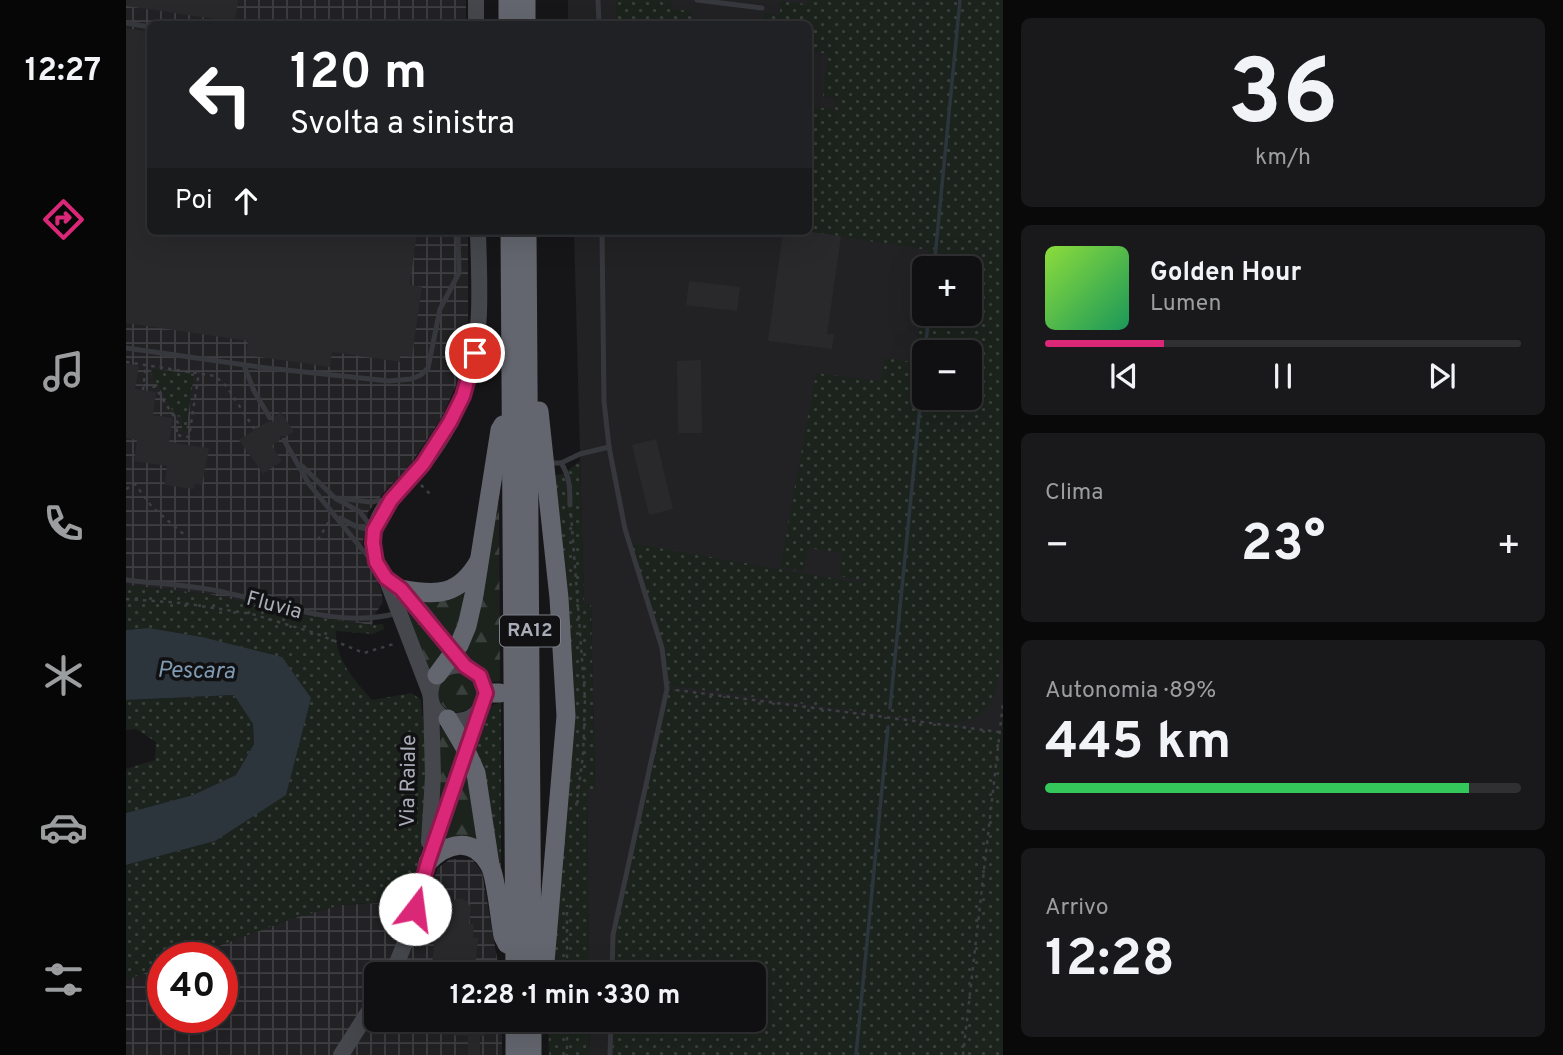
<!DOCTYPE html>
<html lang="it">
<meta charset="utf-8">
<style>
body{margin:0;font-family:Overpass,sans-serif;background:#19191b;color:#f1f3f6;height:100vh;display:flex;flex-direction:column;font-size:26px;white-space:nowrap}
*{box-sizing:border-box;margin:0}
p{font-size:23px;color:#9c9d9f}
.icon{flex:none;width:38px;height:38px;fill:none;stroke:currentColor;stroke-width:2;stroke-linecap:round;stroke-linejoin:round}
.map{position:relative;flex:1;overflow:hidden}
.panel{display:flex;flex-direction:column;gap:18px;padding:18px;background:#09090a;width:560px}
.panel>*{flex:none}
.banner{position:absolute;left:21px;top:21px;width:665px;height:214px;border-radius:10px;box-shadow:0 7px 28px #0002,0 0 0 2px #303032;background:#202124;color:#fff;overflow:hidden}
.fabs{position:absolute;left:786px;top:256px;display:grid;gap:14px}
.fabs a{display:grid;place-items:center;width:70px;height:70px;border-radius:10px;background:#101012;box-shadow:0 7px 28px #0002,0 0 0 2px #303032;font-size:35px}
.speed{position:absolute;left:21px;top:942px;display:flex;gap:14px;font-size:35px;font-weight:700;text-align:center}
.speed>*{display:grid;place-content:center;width:91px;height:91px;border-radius:50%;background:#101012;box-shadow:0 7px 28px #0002,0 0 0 2px #303032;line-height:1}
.speed .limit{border:10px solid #d22;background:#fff;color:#111}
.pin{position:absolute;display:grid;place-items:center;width:60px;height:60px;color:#fff;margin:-30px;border:4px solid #fff;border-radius:50%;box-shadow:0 2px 7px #0007}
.me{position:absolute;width:77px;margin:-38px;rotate:15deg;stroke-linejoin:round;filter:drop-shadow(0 0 5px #0008)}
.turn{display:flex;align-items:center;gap:24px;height:147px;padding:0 28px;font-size:32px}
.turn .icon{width:91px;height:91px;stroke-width:2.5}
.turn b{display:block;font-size:49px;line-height:60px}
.then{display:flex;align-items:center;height:66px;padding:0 28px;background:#0003;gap:14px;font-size:26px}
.big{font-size:52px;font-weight:700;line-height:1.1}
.panel .widget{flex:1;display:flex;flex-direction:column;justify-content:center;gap:10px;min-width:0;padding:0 24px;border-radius:10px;background:#19191b}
.panel .dial{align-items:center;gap:0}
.dial b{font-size:91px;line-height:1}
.song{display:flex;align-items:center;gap:21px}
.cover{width:84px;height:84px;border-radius:10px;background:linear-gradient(135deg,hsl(90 70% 55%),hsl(150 70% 35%))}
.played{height:7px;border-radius:4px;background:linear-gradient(90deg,#db2777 25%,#303032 25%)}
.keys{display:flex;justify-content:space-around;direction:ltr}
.heat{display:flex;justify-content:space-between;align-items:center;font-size:38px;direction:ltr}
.charge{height:10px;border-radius:5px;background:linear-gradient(90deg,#34c759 89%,#303032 0)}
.trip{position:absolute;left:238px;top:962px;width:402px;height:70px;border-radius:10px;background:#101012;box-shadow:0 7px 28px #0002,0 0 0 2px #303032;font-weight:700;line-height:70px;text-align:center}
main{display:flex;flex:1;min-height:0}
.tab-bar{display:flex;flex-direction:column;width:126px;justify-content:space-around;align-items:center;background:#060607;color:#9c9d9f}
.tab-bar .icon{width:49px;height:49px}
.tab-bar .current{color:#db2777}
.tab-bar b{font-size:32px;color:#f1f3f6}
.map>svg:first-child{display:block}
</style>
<main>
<nav class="tab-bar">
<b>12:27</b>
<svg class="icon current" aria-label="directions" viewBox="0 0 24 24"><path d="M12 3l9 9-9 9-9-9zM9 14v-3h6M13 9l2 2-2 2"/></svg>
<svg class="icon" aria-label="music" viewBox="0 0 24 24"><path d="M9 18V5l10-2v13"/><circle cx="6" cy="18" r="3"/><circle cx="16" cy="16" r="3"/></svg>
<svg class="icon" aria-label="phone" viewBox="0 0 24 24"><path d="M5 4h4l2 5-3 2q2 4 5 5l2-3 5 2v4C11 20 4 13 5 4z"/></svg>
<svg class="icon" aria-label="climate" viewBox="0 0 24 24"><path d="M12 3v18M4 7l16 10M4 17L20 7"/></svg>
<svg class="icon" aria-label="car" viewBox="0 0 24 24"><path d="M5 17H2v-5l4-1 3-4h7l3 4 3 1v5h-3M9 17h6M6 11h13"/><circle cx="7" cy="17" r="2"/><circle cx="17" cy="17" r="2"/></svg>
<svg class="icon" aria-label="filters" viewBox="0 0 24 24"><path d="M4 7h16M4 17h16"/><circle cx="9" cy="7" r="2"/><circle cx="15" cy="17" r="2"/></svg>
</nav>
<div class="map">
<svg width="877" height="1055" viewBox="0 0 877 1055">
<defs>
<pattern id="industrial-grid" width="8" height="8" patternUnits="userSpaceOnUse" patternTransform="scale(1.75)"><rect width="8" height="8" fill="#222225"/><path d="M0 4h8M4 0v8" fill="none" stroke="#3f3f43"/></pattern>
<pattern id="grass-dots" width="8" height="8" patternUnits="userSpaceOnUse" patternTransform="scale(1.75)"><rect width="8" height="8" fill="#1c231d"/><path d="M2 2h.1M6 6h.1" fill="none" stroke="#3a403c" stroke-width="1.8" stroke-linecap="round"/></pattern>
<pattern id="forest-firs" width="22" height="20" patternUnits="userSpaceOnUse" patternTransform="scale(1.75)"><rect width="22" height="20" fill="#1c231d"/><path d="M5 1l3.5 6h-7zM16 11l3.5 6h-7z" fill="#3a403c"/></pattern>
</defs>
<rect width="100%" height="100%" fill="#161618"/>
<path fill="#222225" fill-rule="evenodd" d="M442,0H877V1055H464L463,1020H628V975H463L461,789L469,788L465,605L458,604L448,231H682V24H442ZM798,268H844V313H798ZM798,352H844V397H798Z"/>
<g fill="url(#industrial-grid)">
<path d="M0,0H340V24H24V231H342V333L337,369L316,417L282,468L260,490L242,512L235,552L245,566L255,590L257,602L249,614L246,625L169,614L82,594L0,585Z"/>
<path d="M324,859L347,860L356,872L374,975H250V1020H376V1055H0V980L37,966V1017H96V957H62L168,918L215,905L299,901L312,868Z"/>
</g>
<g fill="url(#grass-dots)" fill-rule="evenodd">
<path d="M490,0H546L545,9L566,11L565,24H520L490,21Z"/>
<path d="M680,0H877V647C872,688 870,725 818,723L547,686L542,682L535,648L505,543L734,583V580L713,576L716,553L682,548L678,571L654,567L690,373L754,381L758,358L788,362L798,287V313H844V268H800L802,250L677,231H682L683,107L709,109L710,100L697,96L702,54L683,51L682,24H636L638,13L654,15V1L679,4ZM798,352H844V397H798Z"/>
<path d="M28,369L68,374L60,431L56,430V417L50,416L26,376L25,371Z"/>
<path d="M454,461L458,604L465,605L469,789H461L463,975H424L449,716L447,663L426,476L437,474Z"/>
<path d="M0,585L82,594L169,614L246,625L257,624L258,629L247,634L210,631C209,660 228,679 246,700L286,693L295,700L300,758L298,838L286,900L215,905L168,918L62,957H37V966L0,980V865L89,841L185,698L22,628L0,630Z"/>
<path d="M541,689L873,732L877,703V1055H484L485,1020H628V975H486L487,935Z"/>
<path d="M108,695L127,723L128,744L110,775L67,795L0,813V769L29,760L30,742L10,729L0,730V700Z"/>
<path d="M375,702V892L347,752L363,707Z"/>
<path d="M422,1020H463L464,1055H423Z"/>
</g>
<g fill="url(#forest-firs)">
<path d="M369,503H373L374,681L367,682L337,651Z"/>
<path d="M347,580L328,643L288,598Z"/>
<path d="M272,596L317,653L301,675Z"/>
<circle cx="331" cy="693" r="19"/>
<path d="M308,717L333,753L310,823Z"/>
<path d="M342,766L357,849L314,845Z"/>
</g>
<path fill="#2c353c" d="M22,628L76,637L156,657L185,698L160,795L89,841L0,865V813L67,795L110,775L128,744L127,724L108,695L0,700V630Z"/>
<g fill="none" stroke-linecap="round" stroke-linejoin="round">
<g stroke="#2c353c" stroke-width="3.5">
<path d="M808,268L834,0"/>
<path d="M799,352L803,313"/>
<path d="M764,708L798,366"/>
<path d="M730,1055L762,727"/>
</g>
</g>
<g fill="#29292c">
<path d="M0,0H112L109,22L0,6Z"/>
<path d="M0,28L24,32V231H291L284,285L296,287L286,357L274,355V362L206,352L204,367L120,355L122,341L0,323Z"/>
<path d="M657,231H677L715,236L701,334H708L706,349L642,341Z"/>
<path d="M563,281L614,287L611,311L560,305Z"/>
<path d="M575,360L576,433H552L551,361Z"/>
<path d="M0,364L13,366L9,389L30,392L27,415L47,418L43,442L83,448L76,485L69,484L68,489L38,485L41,466L8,461L11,440L0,438Z"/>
<path d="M155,412L168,432L161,436H155L153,441L146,446L156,461L137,474L113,440L141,422H147L149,416Z"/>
<path d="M530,439L547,509L523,515L506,445Z"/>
<path d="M332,898L341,901L345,909L343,924H348L347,938H352L349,969L306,965L309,934H315L316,921L319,922L322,904Z"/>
<path d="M360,1020L359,1036H354V1055H342V1036L296,1033V1021Z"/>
</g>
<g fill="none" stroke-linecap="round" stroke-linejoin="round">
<g stroke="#3d3f44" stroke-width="2.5" stroke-dasharray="3.5 5" stroke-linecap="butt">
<path d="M0,362L89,376L101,387L129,430"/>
<path d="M18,385L29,387L52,423L50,435L63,437L73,372"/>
<path d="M17,390L20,364"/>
<path d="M295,485L305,495"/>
<path d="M0,489L9,484L26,507L61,537"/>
<path d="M445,514L459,699L457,755L450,807"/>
<path d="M192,540L203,521"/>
<path d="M0,599L56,603L126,614L189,633L238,653L271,643"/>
<path d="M550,690L873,732"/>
<path d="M441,975V905"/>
<path d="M441,1020V1055"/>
<path d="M837,1055L877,703"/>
</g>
<g stroke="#37383d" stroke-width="5">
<path d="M472,0L473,24"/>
<path d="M571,0L636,8"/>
<path d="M0,23L24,27"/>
<path d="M476,231L478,401L483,447L499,529L536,648L541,689L487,935L486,975"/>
<path d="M0,348L141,368L263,381L285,379L295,375L302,368L314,309L333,273L332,231"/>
<path d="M118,365L128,391L144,418"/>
<path d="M158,440L183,484L244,559"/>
<path d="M422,463H435C444,476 444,490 444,505"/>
<path d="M435,463L454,454L483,447"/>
<path d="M176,466L209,498L234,512L246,528"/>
<path d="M212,498L244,502L258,500"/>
<path d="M214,518L231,527L247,530"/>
<path d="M0,580C32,584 65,585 97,592C154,604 213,629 272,613"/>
<path d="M484,1055L485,1020"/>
</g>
<g stroke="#45474d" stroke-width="16">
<path d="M350,0V24"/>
<path d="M270,586C294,603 315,641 337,663C343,670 352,671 356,680C366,699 351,722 329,721C292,717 298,660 339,666"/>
<path d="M304,693L260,578C251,564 244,551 248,533C252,505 280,485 297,464C318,438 334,407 344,375C357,328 353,279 352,231"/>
<path d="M303,842L307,776L305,702"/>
<path d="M266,975L283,933L302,862L353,711"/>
<path d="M215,1055L250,1000"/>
</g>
<g stroke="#63666e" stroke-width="19">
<path d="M382,0V24"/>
<path d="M400,0V24"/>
<path d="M384,231L389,975"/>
<path d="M401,231L406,975"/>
<path d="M413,411L433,598L440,716L418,974"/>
<path d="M275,589C311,596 333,596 353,561"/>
<path d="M311,675L333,645L341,626L348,595L374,430L377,425"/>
<path d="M360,693H374"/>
<path d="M322,719L338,746L350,773L364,865"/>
<path d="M302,862C321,843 346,836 363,864C370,874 374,921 377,936L381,944"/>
<path d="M389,1020V1055"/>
<path d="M406,1020V1055"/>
</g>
</g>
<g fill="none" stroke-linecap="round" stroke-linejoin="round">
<g stroke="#8e194d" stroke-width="18">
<path id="route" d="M289,909L302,862L360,693L354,676L339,666L275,589L260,578L250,562L247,543L248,530L265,500L297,464L324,422L337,396L349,353"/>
</g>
<use href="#route" stroke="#db2777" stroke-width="12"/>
</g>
<g text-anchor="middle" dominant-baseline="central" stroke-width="7" stroke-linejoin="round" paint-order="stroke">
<rect fill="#111113" stroke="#7b7e86" stroke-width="2" x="374" y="615.5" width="60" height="31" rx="5"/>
<g font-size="19" font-weight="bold" fill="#a8adb8">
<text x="404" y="631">RA12</text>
</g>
<g font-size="21" fill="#a8adb8" stroke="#111113">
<text transform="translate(148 606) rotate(15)">Fluvia</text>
<text transform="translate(283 781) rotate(-89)">Via Raiale</text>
</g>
<g font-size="23" font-style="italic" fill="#7f9bb3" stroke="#111113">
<text transform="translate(70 672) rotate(1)">Pescara</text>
</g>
</g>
</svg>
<div class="fabs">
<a>+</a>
<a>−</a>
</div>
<div class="speed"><div class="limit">40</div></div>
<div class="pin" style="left:349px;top:353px;background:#d93025"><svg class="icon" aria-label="arrive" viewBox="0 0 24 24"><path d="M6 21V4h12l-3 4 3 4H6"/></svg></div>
<svg class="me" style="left:289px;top:909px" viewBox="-20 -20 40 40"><circle r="19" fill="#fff"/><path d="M0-13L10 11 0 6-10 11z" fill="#db2777"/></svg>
<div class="trip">12:28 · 1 min · 330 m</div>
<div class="banner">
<div class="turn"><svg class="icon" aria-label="left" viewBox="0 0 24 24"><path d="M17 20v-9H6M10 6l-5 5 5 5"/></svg><div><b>120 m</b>Svolta a sinistra</div></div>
<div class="then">Poi<svg class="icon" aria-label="ahead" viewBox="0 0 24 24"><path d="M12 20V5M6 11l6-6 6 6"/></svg></div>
</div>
</div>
<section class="panel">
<div class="widget dial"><b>36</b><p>km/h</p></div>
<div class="widget">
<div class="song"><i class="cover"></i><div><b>Golden Hour</b><p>Lumen</p></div></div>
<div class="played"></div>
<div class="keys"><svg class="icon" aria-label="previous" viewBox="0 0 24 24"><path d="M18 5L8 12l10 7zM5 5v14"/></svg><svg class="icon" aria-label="pause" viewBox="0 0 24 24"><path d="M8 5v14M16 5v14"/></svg><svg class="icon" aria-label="next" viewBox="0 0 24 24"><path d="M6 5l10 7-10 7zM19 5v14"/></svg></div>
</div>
<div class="widget"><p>Clima</p>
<div class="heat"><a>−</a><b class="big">23°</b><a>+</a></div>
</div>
<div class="widget"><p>Autonomia · 89%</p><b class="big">445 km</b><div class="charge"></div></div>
<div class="widget"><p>Arrivo</p><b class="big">12:28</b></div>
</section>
</main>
